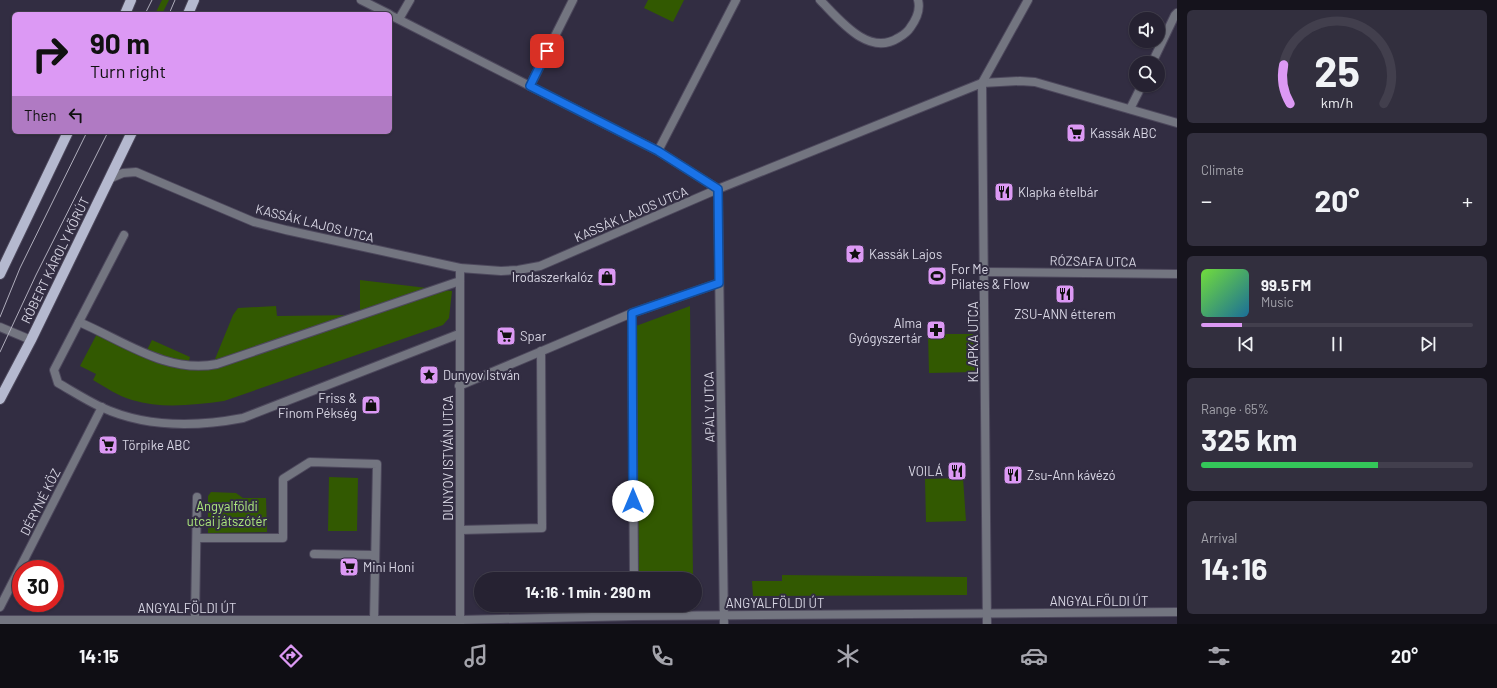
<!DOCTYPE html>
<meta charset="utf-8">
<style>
body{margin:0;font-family:Barlow,sans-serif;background:#322f3e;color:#f1f3f6;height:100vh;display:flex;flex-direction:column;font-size:15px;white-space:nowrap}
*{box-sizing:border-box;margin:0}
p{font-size:13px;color:#a4a4ac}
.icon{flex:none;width:22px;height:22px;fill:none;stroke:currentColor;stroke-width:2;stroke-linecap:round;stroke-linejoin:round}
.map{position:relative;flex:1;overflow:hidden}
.drawer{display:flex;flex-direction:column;gap:10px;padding:10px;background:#15131c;width:320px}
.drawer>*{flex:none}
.top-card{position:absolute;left:12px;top:12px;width:380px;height:122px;border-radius:6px;box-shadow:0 1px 3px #0004,0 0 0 1px #423f4d;background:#dc99f4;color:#111;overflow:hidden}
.tools{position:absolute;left:1129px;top:12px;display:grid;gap:8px}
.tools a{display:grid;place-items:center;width:36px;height:36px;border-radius:50%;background:#262232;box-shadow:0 1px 3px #0004,0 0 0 1px #423f4d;font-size:20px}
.speed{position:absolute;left:12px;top:560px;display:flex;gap:8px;font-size:20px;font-weight:700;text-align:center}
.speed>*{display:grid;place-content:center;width:52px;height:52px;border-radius:50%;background:#262232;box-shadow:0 1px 3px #0004,0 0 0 1px #423f4d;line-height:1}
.speed .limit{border:6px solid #d22;background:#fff;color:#111}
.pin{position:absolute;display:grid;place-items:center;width:34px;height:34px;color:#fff;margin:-17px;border-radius:8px;box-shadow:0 2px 6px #0006}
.me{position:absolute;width:44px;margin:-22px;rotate:0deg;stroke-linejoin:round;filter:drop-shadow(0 0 3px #0008)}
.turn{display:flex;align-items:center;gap:14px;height:84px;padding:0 12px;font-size:18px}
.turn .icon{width:52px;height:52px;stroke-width:2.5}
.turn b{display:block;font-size:28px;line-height:34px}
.then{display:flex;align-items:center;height:38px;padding:0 12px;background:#0003;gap:8px;font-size:15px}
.big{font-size:30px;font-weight:700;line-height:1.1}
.drawer .card{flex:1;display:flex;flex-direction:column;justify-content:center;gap:6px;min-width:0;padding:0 14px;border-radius:6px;background:#322f3e}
.drawer .dial{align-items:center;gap:0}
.dial svg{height:104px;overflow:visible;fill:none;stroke:#423f4d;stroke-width:7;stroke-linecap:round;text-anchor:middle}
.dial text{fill:#f1f3f6;stroke:none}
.song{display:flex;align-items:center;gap:12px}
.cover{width:48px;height:48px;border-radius:6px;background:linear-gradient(135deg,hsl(100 70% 55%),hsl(200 70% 35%))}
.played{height:4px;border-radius:2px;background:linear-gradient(90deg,#dc99f4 15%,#423f4d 15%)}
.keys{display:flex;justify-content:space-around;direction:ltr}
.heat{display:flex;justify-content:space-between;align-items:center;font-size:22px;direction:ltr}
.charge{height:6px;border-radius:3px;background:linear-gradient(90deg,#34c759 65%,#423f4d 0)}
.trip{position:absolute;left:474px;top:572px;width:228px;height:40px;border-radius:20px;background:#262232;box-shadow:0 1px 3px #0004,0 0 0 1px #423f4d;font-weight:700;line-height:40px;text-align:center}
.tabs{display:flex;height:64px;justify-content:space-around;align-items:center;background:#0f0e14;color:#a4a4ac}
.tabs .icon{width:28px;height:28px}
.tabs .active{color:#dc99f4}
.tabs b{font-size:18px;color:#f1f3f6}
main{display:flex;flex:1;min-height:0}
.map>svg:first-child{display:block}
</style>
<main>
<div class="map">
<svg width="1177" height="624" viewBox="0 0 1177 624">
<rect width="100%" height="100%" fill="#322d42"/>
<g fill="#325901">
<path d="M162,0H169L162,14H155Z"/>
<path d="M648,0H684L673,22L644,8Z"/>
<path d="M360,280L452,291L449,318L443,325L224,401C193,405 162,409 132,400C118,396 105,387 93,380L96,374L80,366L99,330L146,352L152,340L190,357L188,364H213L233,315L238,308L276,306L277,316L360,315Z"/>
<path d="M690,306L693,579H639L636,326Z"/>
<path d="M928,334H973L975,372L929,373Z"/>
<path d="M329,477L358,478L357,531H328Z"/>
<path d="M963,478L966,521L926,522L925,479Z"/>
<path d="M211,492L236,493L243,498H266L267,532L208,533V496Z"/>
<path d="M782,575L967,577V595L753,596L752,581H782Z"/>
</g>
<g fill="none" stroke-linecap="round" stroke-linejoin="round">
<g stroke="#4d485c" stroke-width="10">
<path id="pedestrian" d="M79,322C124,341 167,374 217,364L460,281"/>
</g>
<g stroke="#4d485c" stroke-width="10">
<g id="minor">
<path d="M361,0L389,14"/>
<path d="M820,0C839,19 868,57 898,38C903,35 907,33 910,28C916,20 921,11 918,0"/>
<path d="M390,15L658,151L718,189L724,624"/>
<path d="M399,19L410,0"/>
<path d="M1152,63L1175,15L1177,13"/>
<path d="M530,86L573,0"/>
<path d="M1130,109L1142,85"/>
<path d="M658,151L736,0"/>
<path d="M109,179L123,173L136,172L254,222L286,230L460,268L501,271L518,270L540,266L718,189L982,83L1020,81L1035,82L1177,123"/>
<path d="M124,235L54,370L58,383C72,391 86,400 101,407C146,428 196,427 243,418L459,334"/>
<path d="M985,272L1177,274"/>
<path d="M632,313L634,579"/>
<path d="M459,386L632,313L719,283"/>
<path d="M460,530L542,528L541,351"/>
<path d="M197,538H283V479L310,462L377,464L374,620"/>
<path d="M314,554L374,555"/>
<path d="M634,605V616"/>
<path d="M0,607L102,407"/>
<path d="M195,619L197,497"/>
<path d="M0,620H460L634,616L1177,612"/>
<path d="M460,624V268"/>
<path d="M987,624L982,83L1028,0"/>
</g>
</g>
<g stroke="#4d485c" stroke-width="10">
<path id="tertiary" d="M0,327L31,340"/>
</g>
<g stroke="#4d485c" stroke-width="12">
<g id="primary">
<path d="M125,14L131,0"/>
<path d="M188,14L194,0"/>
<path d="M0,274L68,132"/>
<path d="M0,399L31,340L132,132"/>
</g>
</g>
<use href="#pedestrian" stroke="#737580" stroke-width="8"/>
<use href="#minor" stroke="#737580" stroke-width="8"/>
<use href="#tertiary" stroke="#737580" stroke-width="8"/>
<use href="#primary" stroke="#b5b9cf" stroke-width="10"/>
<g stroke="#afadbc" stroke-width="1">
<path d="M145,14L152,0"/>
<path d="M169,14L175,0"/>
<path d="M0,317L20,268L87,132"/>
<path d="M0,352L36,275L108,132"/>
</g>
</g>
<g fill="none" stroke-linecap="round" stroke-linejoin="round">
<g stroke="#114b97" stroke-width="10">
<path id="route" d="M547,51L530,86L658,151L718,189L719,283L632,313L633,501"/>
</g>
<use href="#route" stroke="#1a73e8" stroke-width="7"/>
</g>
<defs>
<g id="supermarket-square" transform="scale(1)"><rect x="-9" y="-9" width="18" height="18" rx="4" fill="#dc99f4" stroke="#322d42"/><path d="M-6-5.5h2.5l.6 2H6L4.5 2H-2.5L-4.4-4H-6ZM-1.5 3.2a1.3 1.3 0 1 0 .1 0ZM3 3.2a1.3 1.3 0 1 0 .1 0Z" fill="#111"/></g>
<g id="restaurant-square" transform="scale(1)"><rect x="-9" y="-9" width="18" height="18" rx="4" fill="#dc99f4" stroke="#322d42"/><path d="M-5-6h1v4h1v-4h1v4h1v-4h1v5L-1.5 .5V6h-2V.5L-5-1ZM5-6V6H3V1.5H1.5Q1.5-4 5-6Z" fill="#111"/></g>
<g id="sight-square" transform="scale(1)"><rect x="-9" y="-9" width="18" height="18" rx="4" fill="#dc99f4" stroke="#322d42"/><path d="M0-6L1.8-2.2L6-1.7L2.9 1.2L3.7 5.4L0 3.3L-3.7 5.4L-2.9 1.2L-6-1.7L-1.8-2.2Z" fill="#111"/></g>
<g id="stadium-square" transform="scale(1)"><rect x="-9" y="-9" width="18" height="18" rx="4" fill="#dc99f4" stroke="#322d42"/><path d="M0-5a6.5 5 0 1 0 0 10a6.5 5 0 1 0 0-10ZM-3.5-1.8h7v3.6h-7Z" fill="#111"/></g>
<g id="shop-square" transform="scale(1)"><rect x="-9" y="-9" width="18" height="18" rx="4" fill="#dc99f4" stroke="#322d42"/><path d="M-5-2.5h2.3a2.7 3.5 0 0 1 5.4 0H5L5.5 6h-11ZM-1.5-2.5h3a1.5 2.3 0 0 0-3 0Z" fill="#111"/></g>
<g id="pharmacy-square" transform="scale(1)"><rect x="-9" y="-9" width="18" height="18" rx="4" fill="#dc99f4" stroke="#322d42"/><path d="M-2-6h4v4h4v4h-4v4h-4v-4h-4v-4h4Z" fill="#111"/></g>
</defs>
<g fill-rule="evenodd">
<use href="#supermarket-square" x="1076" y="133"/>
<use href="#restaurant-square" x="1004" y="192"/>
<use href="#sight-square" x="855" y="254"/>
<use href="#stadium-square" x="937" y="276"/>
<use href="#shop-square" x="607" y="277"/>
<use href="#restaurant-square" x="1065" y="294"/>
<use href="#pharmacy-square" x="936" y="330"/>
<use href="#supermarket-square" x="506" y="336"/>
<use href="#sight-square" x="429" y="375"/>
<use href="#shop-square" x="371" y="405"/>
<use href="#supermarket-square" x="108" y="445"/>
<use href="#restaurant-square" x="957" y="471"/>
<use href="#restaurant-square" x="1013" y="475"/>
<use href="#supermarket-square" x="349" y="567"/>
</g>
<g text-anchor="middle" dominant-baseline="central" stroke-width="4" stroke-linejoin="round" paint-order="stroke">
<g font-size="13" fill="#d8d6e4" stroke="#322d42" text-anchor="start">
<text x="1090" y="133">Kassák ABC</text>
<text x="1018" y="192">Klapka ételbár</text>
<text x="869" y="254">Kassák Lajos</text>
<text x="951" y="269">For Me<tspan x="951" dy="15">Pilates &amp; Flow</tspan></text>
<text x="593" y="277" text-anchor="end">Irodaszerkalóz</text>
<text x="1065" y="314" text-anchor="middle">ZSU-ANN étterem</text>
<text x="922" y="323" text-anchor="end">Alma<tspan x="922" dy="15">Gyógyszertár</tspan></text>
<text x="520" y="336">Spar</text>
<text x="443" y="375">Dunyov István</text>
<text x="357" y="398" text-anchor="end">Friss &amp;<tspan x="357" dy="15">Finom Pékség</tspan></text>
<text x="122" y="445">Törpike ABC</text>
<text x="943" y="471" text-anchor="end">VOILÁ</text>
<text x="1027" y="475">Zsu-Ann kávézó</text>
<text x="363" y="567">Mini Honi</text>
</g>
<g font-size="13" fill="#d8d6e4" stroke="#322d42">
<text transform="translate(631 214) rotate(-23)">KASSÁK LAJOS UTCA</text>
<text transform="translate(315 223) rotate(14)">KASSÁK LAJOS UTCA</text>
<text transform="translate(55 260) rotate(-64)">RÓBERT KÁROLY KÖRÚT</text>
<text transform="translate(1093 261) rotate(1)">RÓZSAFA UTCA</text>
<text transform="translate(973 342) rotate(-90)">KLAPKA UTCA</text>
<text transform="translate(709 407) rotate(-91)">APÁLY UTCA</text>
<text transform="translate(448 458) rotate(-90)">DUNYOV ISTVÁN UTCA</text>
<text transform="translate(40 502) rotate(-63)">DÉRYNÉ KÖZ</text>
<text x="1099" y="601">ANGYALFÖLDI ÚT</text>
<text x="775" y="603">ANGYALFÖLDI ÚT</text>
<text x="187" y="608">ANGYALFÖLDI ÚT</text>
</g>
<g font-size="13" fill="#ade97c" stroke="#322d42">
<text x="227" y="506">Angyalföldi<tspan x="227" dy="15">utcai játszótér</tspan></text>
</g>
</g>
</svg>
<div class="tools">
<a><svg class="icon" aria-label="sound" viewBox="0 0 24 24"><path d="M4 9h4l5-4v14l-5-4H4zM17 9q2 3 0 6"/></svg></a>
<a><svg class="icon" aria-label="search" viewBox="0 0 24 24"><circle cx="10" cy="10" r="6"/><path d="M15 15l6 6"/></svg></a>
</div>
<div class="speed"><div class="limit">30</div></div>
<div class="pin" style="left:547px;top:51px;background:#d93025"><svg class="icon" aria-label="arrive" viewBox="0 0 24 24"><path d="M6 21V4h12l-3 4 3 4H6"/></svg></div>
<svg class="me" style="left:633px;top:501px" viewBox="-20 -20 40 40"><circle r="19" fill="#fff"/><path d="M0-13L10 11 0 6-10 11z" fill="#1a73e8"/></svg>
<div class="trip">14:16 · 1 min · 290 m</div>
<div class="top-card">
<div class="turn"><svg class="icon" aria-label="right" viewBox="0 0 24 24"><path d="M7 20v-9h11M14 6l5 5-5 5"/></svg><div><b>90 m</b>Turn right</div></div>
<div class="then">Then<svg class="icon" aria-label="left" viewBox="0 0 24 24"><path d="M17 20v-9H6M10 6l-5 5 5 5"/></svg></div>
</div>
</div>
<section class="drawer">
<div class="card dial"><svg viewBox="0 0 100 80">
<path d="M14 69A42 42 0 1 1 86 69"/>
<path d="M14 69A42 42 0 0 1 9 39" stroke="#dc99f4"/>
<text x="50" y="56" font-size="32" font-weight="700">25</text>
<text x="50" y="72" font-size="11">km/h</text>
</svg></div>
<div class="card"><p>Climate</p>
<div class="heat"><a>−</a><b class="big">20°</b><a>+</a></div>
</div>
<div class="card">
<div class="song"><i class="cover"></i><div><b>99.5 FM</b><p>Music</p></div></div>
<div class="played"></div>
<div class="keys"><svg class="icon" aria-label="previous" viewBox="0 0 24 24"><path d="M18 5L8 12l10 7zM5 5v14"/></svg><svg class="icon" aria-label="pause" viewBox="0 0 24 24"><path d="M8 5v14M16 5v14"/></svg><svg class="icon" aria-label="next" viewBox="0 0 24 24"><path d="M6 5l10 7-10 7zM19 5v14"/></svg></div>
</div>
<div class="card"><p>Range · 65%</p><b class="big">325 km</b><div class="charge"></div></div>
<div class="card"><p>Arrival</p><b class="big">14:16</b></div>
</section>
</main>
<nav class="tabs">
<b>14:15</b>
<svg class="icon active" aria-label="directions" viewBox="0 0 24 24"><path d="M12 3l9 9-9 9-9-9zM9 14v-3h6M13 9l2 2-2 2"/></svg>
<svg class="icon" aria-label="music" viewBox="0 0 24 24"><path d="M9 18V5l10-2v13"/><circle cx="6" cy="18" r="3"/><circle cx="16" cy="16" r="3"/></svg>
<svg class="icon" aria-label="phone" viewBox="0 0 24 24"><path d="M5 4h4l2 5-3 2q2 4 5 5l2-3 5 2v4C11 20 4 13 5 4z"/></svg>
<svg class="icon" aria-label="climate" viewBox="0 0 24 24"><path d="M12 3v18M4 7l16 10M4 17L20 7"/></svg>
<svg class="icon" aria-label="car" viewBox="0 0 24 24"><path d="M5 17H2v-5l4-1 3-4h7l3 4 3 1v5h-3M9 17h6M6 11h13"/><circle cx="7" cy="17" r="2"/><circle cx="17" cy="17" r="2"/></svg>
<svg class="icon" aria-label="filters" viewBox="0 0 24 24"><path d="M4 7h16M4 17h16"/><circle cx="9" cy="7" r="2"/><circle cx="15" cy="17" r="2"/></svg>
<b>20°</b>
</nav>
